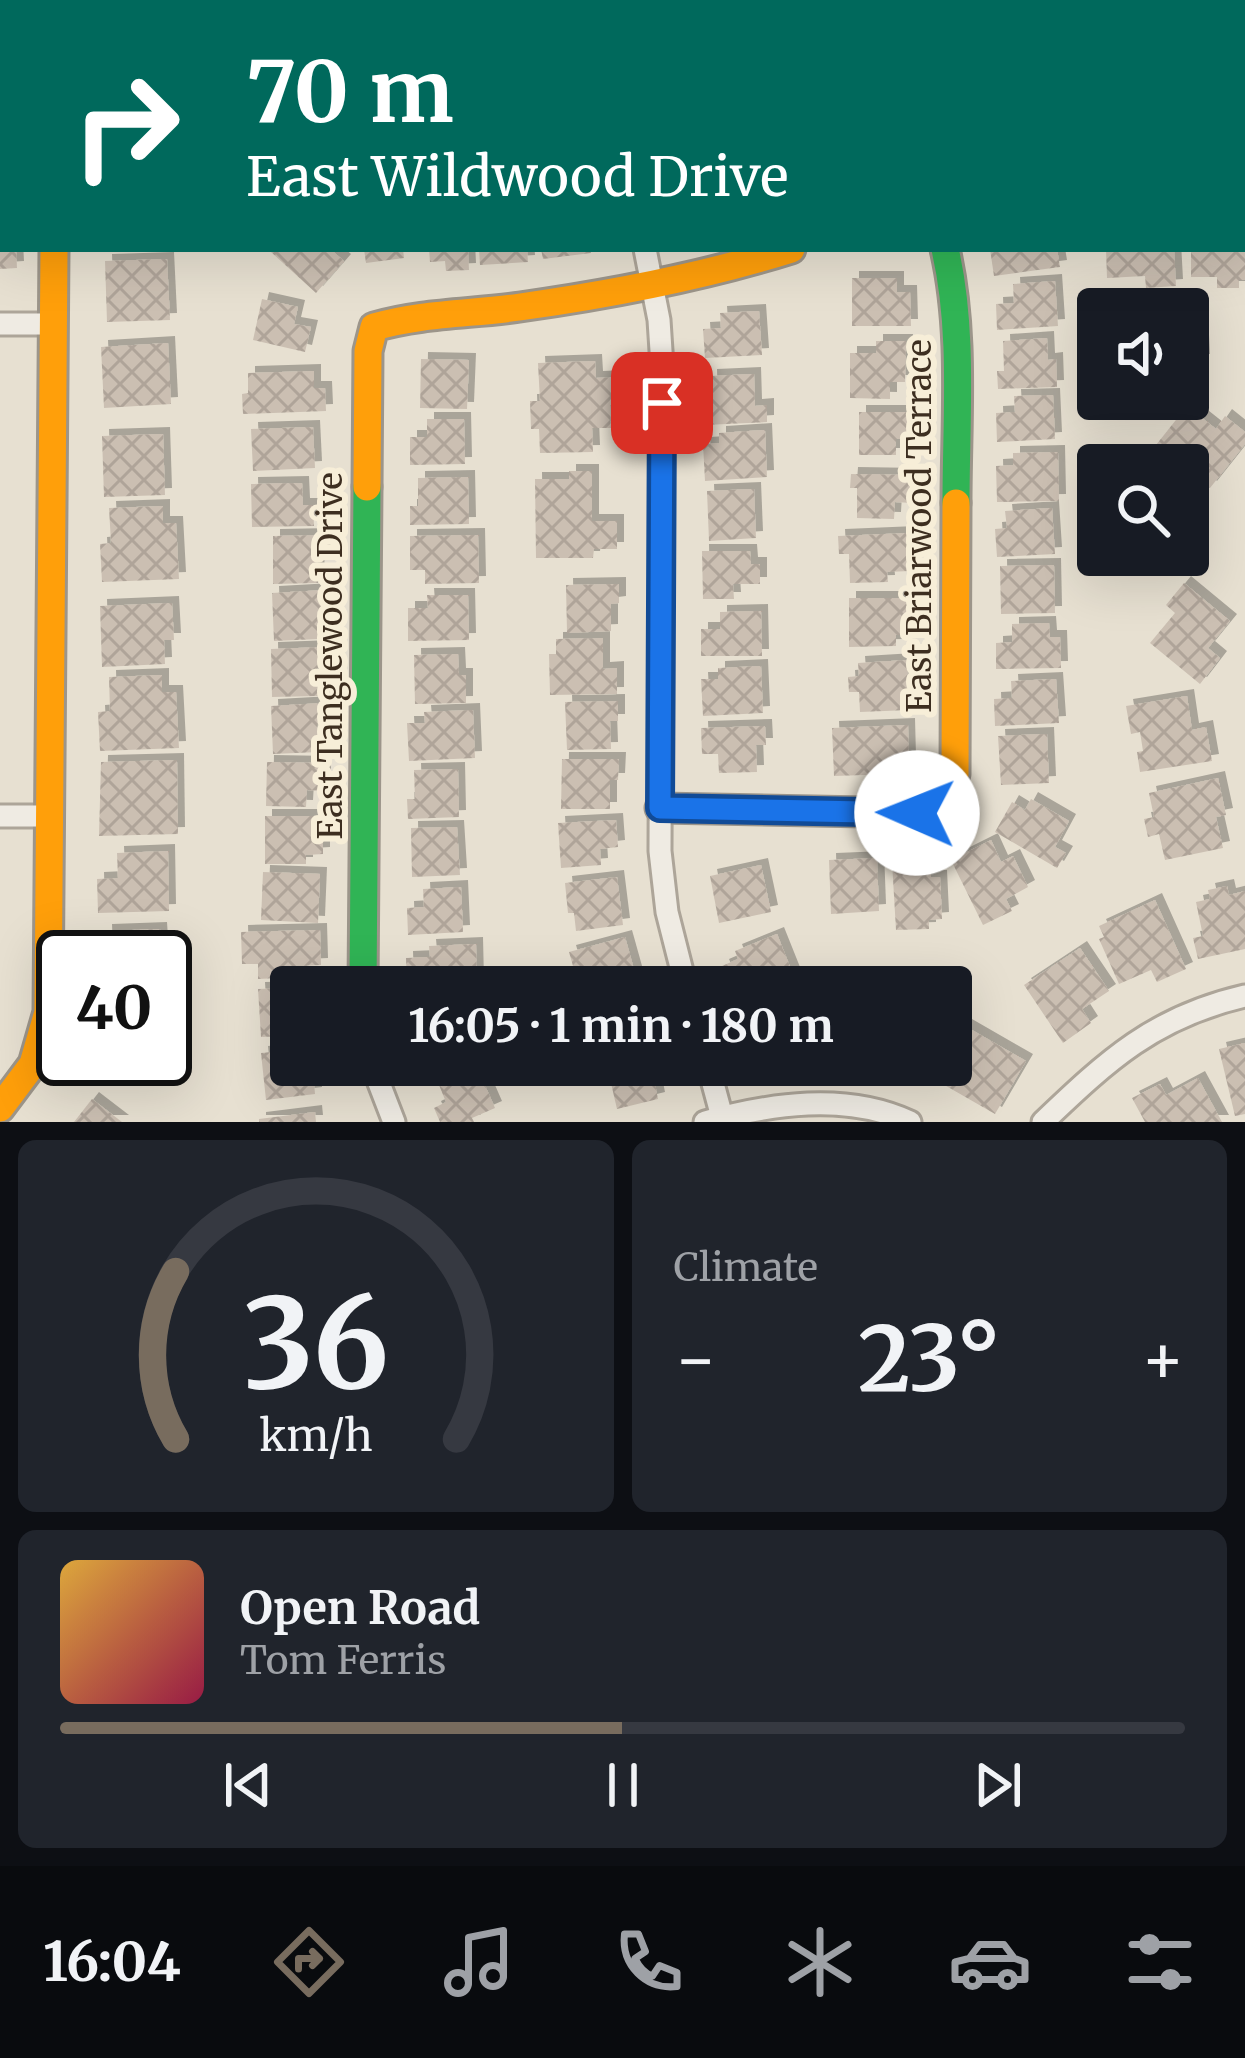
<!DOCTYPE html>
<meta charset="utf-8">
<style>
body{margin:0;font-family:Merriweather,serif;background:#20242c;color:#f1f3f6;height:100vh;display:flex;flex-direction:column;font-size:45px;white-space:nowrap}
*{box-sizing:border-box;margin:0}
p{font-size:39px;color:#9ea1a6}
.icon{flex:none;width:66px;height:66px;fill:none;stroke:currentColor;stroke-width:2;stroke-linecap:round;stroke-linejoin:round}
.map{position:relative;height:1122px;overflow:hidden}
.drawer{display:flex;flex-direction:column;gap:18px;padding:18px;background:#0d0f14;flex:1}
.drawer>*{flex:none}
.hud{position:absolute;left:0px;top:0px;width:1245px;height:252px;box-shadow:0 12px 48px #0002;background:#00695c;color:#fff;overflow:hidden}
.fabs{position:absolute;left:1077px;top:288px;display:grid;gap:24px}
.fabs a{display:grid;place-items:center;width:132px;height:132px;border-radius:12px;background:#171b24;box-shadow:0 12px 48px #0002;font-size:60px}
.speed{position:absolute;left:36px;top:930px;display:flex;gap:24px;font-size:60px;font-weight:700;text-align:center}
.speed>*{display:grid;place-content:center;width:156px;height:156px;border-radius:50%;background:#171b24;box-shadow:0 12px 48px #0002;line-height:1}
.speed .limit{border:6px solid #111;border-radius:18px;background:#fff;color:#111}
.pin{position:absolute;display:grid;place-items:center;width:102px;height:102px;color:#fff;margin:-51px;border-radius:24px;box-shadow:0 6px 18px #0006}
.me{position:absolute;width:132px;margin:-66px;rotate:271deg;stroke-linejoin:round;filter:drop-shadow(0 0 9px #0008)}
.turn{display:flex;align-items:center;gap:42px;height:252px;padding:0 48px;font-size:54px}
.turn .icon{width:156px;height:156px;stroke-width:2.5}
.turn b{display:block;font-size:84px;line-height:102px}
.big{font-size:90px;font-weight:700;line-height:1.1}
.drawer .widget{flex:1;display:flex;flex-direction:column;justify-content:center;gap:18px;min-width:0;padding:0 42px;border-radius:18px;background:#20242c}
.drawer .dial{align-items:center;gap:0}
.dial svg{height:312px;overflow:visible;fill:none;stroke:#363941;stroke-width:7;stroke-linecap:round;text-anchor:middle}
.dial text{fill:#f1f3f6;stroke:none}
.song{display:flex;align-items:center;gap:36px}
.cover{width:144px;height:144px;border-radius:18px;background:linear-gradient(135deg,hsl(40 70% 55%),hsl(340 70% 35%))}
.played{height:12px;border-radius:6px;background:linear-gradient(90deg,#786c5e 50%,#363941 50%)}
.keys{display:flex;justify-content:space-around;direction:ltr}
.heat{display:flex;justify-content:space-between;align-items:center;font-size:66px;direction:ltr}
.drawer .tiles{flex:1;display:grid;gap:18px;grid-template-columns:1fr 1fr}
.widget:last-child{grid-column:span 2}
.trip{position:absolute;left:270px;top:966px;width:702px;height:120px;border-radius:12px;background:#171b24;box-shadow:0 12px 48px #0002;font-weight:700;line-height:120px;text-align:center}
.tabs{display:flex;height:192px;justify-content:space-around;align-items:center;background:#090b0e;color:#9ea1a6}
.tabs .icon{width:84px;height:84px}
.tabs .on{color:#786c5e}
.tabs b{font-size:54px;color:#f1f3f6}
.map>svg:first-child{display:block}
</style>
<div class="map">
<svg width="1245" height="1122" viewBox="0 0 1245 1122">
<defs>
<pattern id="building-cross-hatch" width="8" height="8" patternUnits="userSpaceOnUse" patternTransform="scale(3)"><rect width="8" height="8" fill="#cbbfb2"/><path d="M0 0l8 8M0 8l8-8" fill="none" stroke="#afa499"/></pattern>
<filter id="shadow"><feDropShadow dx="7" dy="-7" stdDeviation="0" flood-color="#0004"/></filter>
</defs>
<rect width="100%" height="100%" fill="#e7e0d1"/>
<g fill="url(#building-cross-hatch)" filter="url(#shadow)">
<path d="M0,249H16L17,268L0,269Z"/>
<path d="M274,249H330L344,261L316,293L271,252Z"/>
<path d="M364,249H403L404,258L366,263Z"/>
<path d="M429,249H468L469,270L446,271L445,261L430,262Z"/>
<path d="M479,249H527L528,262L480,265Z"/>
<path d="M541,249H591V253L543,259Z"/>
<path d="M990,249H1057L1060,267L994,276Z"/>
<path d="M1106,249H1174L1176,286L1146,288L1145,276L1107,278Z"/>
<path d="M1191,249H1245V280H1239V288H1217V277H1191Z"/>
<path d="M167,259L170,320L107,322L105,261Z"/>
<path d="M852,278H897V292H910L911,326H852Z"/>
<path d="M1055,281L1058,326L997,330L996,304L1014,303L1013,284Z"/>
<path d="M262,299L298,307L294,324L311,327L305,352L253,340Z"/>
<path d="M759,311L762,355L705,358L703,329L721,328L720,313Z"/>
<path d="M1201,322L1203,361H1192L1194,391H1188V323Z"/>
<path d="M1047,338L1048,360L1056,359L1057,387L998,389L997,371H1004L1003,341Z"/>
<path d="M876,341H906L905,382H890V399L850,398V353H876Z"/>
<path d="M168,343L171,404L104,408L101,347Z"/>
<path d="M421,359L469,360L467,409L420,408Z"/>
<path d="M595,361L596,378L619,377L620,405H610L611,428H592L593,452L540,453L539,429H531L530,401H540L538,363Z"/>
<path d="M314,371V388H325L326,411L243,414L242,394L248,393V373Z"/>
<path d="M754,374L755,406L767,405V422L705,425L704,407H711L710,376Z"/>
<path d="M1053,395L1055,439L997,442L996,413L1015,412L1014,396Z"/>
<path d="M1187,406L1216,429L1225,416L1245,432V444L1210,488L1188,470V465H1181L1156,445Z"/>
<path d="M859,412H913V439H896V455H859Z"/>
<path d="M427,419H464L465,464L410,465V437H427Z"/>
<path d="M313,427L315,468L253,471L251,429Z"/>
<path d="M765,430L767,477L705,481L703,444L719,443V433Z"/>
<path d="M163,434L165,495L104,497L102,436Z"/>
<path d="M1058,452L1059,501L997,502L996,466L1013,465V453Z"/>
<path d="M569,471H592V521H617V549H594L593,558H536L535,479H569Z"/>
<path d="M851,474L913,475L912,503L895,502L894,519L857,518V488H850Z"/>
<path d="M468,477L469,524L410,525V506H418V478Z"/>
<path d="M302,483L303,505H313L314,526L252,527L251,484Z"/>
<path d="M754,489L756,538L709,541L707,491Z"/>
<path d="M163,506V523H176L179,579L102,582L100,544L111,543L109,508Z"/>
<path d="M1052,508L1055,554L997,557L995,529L1007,528L1005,511Z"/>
<path d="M909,533L910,571L887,572L888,582L850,583L849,554H839L838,536Z"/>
<path d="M325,535L326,557H317L318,583L273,584V536Z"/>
<path d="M478,535L479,583L425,584V570H410V536Z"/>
<path d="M702,551H750L751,564H760V584H733L734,599H703Z"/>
<path d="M1054,565L1055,613L1001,614L1000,566Z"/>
<path d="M1184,583L1230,621L1208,648L1220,658L1200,684L1150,643L1175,613L1166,605Z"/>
<path d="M619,584V603L611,604V631L567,633L566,585Z"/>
<path d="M325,590L326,610H318L319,639L274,641L272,593Z"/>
<path d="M427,595H468L469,640L408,641V608H428Z"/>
<path d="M849,598H911L912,635H896V646L849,647Z"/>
<path d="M172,603L174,640H164L165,664L102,667L100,606Z"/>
<path d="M761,611L762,656H701V629H720V612Z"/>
<path d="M1049,623L1050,637H1060L1061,668L996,669V643L1012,642V624Z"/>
<path d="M603,638V669L617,668V694L550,695L549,654H556V639Z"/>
<path d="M325,647L326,668H317L318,696L272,697L271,649Z"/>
<path d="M458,654L459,675H466V703L415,704L414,655Z"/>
<path d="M907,660L909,710L860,712L859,692H849L848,677L859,676L858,663Z"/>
<path d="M761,666L763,713L703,716L701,679H718V668Z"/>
<path d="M162,675V692H176L179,748L100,751L98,712L110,711L109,677Z"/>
<path d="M1056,679L1059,723L995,726L994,699L1012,698L1011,681Z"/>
<path d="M1187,696L1192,730L1206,727L1212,761L1140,772L1137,752L1143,751L1140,732L1131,734L1126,706Z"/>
<path d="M618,701V721H610L611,749L567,750L565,702Z"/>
<path d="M324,703L326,724H317L319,752L273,754L271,706Z"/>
<path d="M473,710L475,758L409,761L407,723H425L424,712Z"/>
<path d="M908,725L909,763H895V774L834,776L832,728Z"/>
<path d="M765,726L766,745H756L757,772L719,773L718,754H702L701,728Z"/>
<path d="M1047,734L1049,783L1001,785L998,736Z"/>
<path d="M562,759H619L618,780H610V809H561Z"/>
<path d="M177,760L178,834L99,836L101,762Z"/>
<path d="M267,762L324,763V791L307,790L306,807L266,806Z"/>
<path d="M458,769L459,817L408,819L407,799H415L414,770Z"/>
<path d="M1218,778L1226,815L1216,817L1223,848L1165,860L1159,834L1148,837L1144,819L1154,817L1149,793Z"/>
<path d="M1031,799L1069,821L1055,847L1066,853L1057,868L995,832L1012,802L1025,810Z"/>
<path d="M265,816H323V854L306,855V864H265Z"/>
<path d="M616,820L618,847L600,849L601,865L561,868L558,823Z"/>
<path d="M457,827L460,875L412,877L411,828Z"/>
<path d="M991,840L1001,862L1013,856L1028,887L1006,899L1012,911L983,925L951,860Z"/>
<path d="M168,851L169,911L98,913L97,879L118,878L117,853Z"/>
<path d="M877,858L879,911L831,914L829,860Z"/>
<path d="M930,860L931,877H940L942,919L929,920V929L896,930L892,862Z"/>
<path d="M761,865L771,912L719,923L710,876Z"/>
<path d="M263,872L320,874L318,923L261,920Z"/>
<path d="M617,877L623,925L576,931L574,913H568L565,883Z"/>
<path d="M1227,886L1229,895L1245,891V949L1198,959L1193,938L1203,936L1196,902L1210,899L1208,890Z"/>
<path d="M461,887L463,932L408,935L407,908L424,907L423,889Z"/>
<path d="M1155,900L1186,969L1157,982L1151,970L1119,984L1099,939L1104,937L1099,926Z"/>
<path d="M160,929L161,944H175L177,1002L165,1003V957H106L105,931Z"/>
<path d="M320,930L321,965L300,966V977L258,979V964H242L241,932Z"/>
<path d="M777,934L795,979L774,987H731L722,966L738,959L735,951Z"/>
<path d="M625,937L637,980L612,987H579L569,952Z"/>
<path d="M476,944L477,987H407L406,958L430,957L429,946Z"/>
<path d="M1080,948L1109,991L1082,1009L1091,1023L1063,1043L1024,985Z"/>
<path d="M291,988V1036L261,1037L258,989Z"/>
<path d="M965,1026L1026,1061L995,1114L934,1079L942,1065H951V1050Z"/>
<path d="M1245,1043V1114L1235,1116L1219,1049Z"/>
<path d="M291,1050V1065H328L329,1081L314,1082L315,1094L266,1100L261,1053Z"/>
<path d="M89,1059H160L154,1086L87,1073Z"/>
<path d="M664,1065L666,1077L654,1079L658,1099L617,1109L607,1066Z"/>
<path d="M477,1067L495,1108L472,1118L474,1122H440L434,1108L446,1102L439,1085Z"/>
<path d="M1198,1078L1222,1122H1145L1132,1098L1160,1084L1166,1095Z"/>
<path d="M92,1099L122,1122H74Z"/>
<path d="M315,1112L316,1122H259V1119Z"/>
</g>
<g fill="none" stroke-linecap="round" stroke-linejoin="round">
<g stroke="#ada599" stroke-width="27">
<g id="street">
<path d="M1242,169H1245"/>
<path d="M645,249L659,320L662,366L660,851L667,912L686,987"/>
<path d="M0,324H53"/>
<path d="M0,816H49"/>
<path d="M372,1065L394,1122"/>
<path d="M708,1065L722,1117"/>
<path d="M705,1122C770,1104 846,1092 910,1122"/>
<path d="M1043,1122C1108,1060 1154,1017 1245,996"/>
</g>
</g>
<g stroke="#9c958a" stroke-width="33">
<g id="fast">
<path d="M914,3L925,0"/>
<path d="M945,249C964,331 956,419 956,503"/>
<path d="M363,987L367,487"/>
</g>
</g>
<g stroke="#9c958a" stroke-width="33">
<g id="slow">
<path d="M367,487L368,351L374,327C422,313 471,314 520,307C612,294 702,277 791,249"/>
<path d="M660,808L917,813L947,804L955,774L956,503"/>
<path d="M0,1108L33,1064L48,1012L54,249"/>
</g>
</g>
<g stroke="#9c958a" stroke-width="33">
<path id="jam" d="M0,113H3"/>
</g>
<use href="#street" stroke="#efebe3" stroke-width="21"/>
<use href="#fast" stroke="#30b455" stroke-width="27"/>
<use href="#slow" stroke="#ff9f0a" stroke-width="27"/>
<use href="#jam" stroke="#e5322d" stroke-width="27"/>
</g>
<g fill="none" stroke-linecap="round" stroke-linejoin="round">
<g stroke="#114b97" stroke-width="30">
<path id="route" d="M662,403L660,808L917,813"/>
</g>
<use href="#route" stroke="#1a73e8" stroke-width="21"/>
</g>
<g text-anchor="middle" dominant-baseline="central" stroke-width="12" stroke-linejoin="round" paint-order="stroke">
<g font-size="33" fill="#3d2e20" stroke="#f7eed8">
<text transform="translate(919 526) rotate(-90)">East Briarwood Terrace</text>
<text transform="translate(330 656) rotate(-90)">East Tanglewood Drive</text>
</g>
</g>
</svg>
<div class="fabs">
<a><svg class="icon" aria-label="sound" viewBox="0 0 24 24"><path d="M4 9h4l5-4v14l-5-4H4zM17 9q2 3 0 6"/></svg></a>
<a><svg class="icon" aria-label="search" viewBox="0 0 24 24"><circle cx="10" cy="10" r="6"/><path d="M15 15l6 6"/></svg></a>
</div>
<div class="speed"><div class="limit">40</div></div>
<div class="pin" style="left:662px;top:403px;background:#d93025"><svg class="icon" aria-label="arrive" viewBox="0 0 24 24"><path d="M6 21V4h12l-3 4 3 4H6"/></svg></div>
<svg class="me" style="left:917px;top:813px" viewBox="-20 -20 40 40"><circle r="19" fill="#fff"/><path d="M0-13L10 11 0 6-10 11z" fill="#1a73e8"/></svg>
<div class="trip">16:05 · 1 min · 180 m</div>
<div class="hud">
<div class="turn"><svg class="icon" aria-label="right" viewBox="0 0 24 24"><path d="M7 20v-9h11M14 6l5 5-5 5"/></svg><div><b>70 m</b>East Wildwood Drive</div></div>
</div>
</div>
<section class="drawer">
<div class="tiles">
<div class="widget dial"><svg viewBox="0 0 100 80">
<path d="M14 69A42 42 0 1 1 86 69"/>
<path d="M14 69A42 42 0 0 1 14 26" stroke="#786c5e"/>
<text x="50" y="56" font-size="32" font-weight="700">36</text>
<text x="50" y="72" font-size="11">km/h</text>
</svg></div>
<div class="widget"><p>Climate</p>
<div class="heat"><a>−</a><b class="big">23°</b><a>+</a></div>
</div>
<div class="widget">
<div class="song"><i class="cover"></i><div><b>Open Road</b><p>Tom Ferris</p></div></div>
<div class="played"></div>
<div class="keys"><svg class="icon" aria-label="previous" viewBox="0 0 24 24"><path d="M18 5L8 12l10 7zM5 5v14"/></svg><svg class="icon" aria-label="pause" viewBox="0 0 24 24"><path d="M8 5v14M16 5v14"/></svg><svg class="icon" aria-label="next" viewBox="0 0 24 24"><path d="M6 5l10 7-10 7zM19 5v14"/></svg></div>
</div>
</div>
</section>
<nav class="tabs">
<b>16:04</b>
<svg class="icon on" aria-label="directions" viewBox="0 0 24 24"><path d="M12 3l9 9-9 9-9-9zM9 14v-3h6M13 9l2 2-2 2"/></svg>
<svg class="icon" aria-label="music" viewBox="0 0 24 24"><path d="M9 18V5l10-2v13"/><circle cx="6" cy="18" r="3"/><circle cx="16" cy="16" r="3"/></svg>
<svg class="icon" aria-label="phone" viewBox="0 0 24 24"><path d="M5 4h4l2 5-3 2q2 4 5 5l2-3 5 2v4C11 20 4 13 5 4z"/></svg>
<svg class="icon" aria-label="climate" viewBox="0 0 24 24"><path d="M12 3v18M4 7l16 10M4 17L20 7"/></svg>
<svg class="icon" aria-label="car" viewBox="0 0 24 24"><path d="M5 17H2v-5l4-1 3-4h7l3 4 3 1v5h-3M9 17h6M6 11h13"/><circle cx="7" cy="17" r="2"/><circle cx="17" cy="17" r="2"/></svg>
<svg class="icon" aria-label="filters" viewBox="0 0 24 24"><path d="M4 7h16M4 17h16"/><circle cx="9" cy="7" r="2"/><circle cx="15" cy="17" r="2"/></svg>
</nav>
